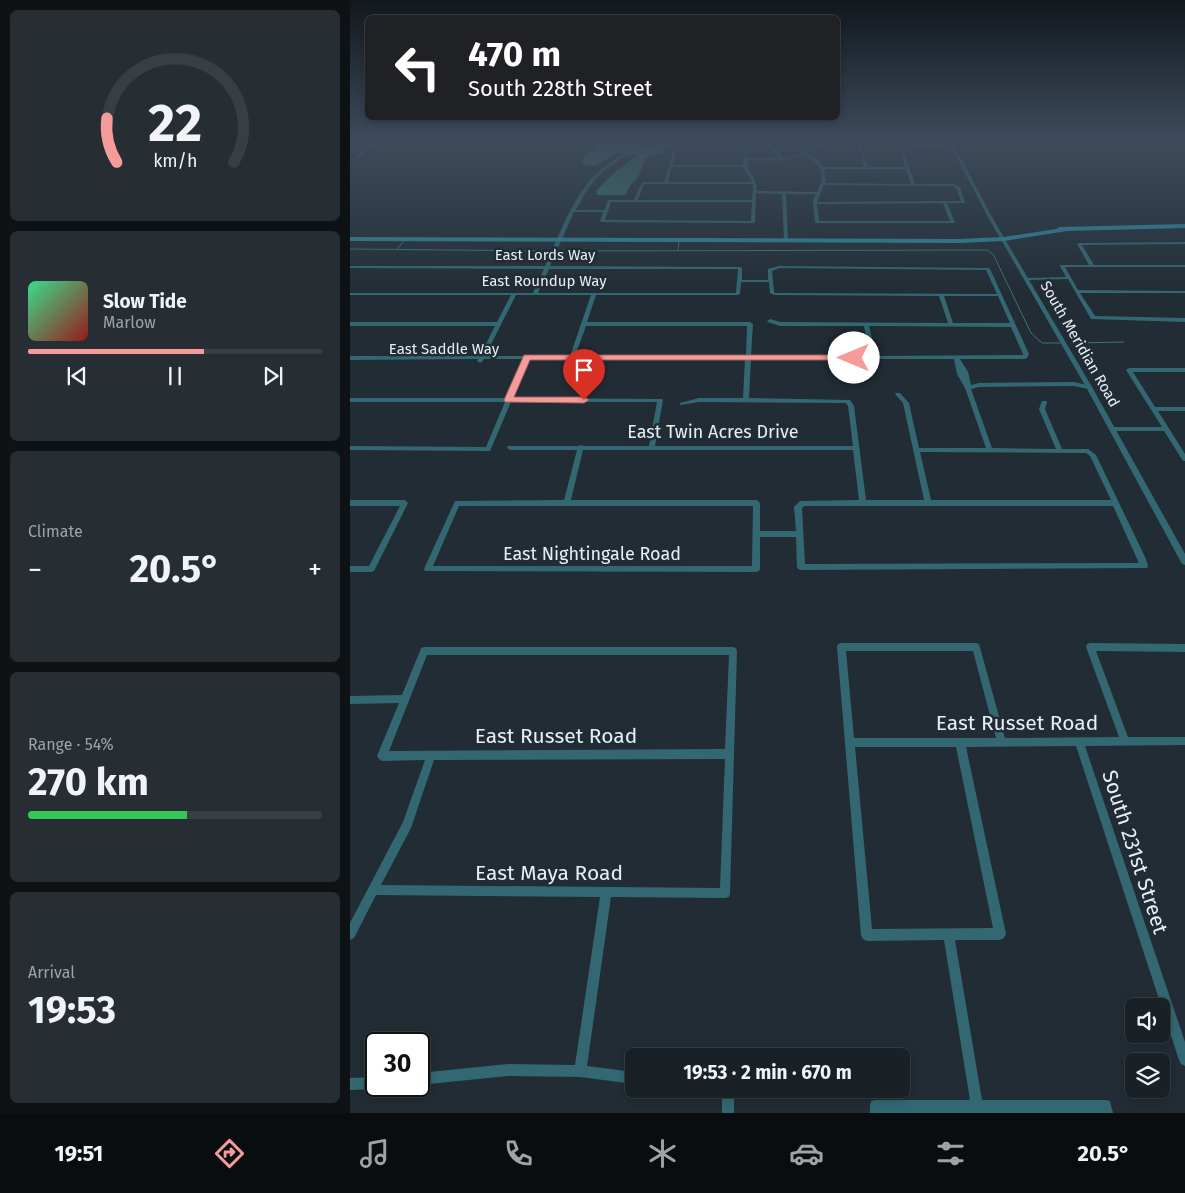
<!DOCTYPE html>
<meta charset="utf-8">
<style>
body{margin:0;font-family:"Fira Sans",sans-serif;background:#262e33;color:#f1f3f6;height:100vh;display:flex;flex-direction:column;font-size:19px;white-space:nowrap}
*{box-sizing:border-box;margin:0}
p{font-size:16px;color:#9fa3a7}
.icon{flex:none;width:28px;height:28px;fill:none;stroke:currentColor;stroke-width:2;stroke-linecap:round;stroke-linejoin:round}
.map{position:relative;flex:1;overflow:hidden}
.side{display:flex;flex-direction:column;gap:10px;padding:10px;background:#0e1215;width:350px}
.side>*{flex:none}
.hud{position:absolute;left:15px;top:15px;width:475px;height:105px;border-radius:8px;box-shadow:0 2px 8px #0003,0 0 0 1px #373e44;background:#202124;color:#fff;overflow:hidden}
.controls{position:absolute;left:775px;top:998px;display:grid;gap:10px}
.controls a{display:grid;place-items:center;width:45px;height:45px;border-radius:8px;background:#192127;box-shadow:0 2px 8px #0003,0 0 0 1px #373e44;font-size:25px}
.speed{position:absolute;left:15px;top:1032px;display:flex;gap:10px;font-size:25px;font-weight:700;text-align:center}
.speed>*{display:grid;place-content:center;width:65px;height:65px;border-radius:50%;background:#192127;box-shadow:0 2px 8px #0003,0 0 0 1px #373e44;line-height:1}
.speed .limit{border:2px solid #111;border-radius:8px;background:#fff;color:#111}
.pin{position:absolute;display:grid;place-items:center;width:42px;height:42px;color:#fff;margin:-51px -21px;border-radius:50% 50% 50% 0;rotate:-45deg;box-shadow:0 0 5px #0007}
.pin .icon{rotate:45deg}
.me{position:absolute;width:55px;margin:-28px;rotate:270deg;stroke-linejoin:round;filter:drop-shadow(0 0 4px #0008)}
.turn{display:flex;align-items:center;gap:18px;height:105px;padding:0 20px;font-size:22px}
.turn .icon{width:65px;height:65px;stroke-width:2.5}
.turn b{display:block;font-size:35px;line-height:42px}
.big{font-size:38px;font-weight:700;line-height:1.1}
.side .widget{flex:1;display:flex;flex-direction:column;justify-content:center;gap:8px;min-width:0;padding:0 18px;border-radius:8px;background:#262e33}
.side .dial{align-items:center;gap:0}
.dial svg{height:130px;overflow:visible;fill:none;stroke:#373e44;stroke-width:7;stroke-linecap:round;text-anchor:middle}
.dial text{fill:#f1f3f6;stroke:none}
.song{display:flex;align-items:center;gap:15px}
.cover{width:60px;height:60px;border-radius:8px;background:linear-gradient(135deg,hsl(150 70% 55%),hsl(0 70% 35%))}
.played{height:5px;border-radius:2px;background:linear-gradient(90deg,#f59b99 60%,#373e44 60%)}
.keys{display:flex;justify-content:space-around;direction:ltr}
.heat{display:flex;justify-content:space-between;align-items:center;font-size:28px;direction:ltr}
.charge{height:8px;border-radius:4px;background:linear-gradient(90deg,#34c759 54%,#373e44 0)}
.trip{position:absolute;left:275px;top:1048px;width:285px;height:50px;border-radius:8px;background:#192127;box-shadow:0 2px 8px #0003,0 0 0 1px #373e44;font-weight:700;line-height:50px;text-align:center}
.dock{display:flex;height:80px;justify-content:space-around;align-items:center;background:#0a0d10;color:#9fa3a7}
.dock .icon{width:35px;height:35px}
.dock .on{color:#f59b99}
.dock b{font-size:22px;color:#f1f3f6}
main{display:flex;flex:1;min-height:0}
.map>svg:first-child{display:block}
</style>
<main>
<section class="side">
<div class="widget dial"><svg viewBox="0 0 100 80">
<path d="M14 69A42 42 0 1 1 86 69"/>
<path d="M14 69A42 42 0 0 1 8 42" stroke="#f59b99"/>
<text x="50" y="56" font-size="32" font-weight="700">22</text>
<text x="50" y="72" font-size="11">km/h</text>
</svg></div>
<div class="widget">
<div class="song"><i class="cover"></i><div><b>Slow Tide</b><p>Marlow</p></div></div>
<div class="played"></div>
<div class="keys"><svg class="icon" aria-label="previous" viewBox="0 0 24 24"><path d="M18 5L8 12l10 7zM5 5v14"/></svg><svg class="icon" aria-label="pause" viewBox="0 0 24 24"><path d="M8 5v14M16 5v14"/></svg><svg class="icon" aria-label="next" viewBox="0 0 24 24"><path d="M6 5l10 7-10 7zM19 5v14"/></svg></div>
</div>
<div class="widget"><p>Climate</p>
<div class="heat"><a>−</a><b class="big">20.5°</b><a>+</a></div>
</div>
<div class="widget"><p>Range · 54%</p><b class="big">270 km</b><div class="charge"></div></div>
<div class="widget"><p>Arrival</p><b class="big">19:53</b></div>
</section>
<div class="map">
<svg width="835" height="1113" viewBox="0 0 835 1113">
<rect width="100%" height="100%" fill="#212c34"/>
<path fill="#38796f" d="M246,141H289L286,145C298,150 305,150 315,141H327L314,149L313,153L295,158L288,178L281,184L275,195H247L246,191L266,171L288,155L267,153L245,166L232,165L234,156L243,150Z"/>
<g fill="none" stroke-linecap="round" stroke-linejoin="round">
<g stroke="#38796f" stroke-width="1">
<path d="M0,249L199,251"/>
<path d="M47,249L53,242"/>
<path d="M328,250L329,242"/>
<path d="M218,251L637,250L643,254L681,333L692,343H710"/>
<path d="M725,343L774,342"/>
</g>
<g fill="#336872" fill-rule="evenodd">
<path d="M23,141H26L9,158H7V156Z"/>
<path d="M297,141H301C285,152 266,160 251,174C240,184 233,197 226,210H254L258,200H284L292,182H314L323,151L325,150L396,149L398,150L397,158H429L420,147L412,141C421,141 427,151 433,158C448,156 460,152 472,141H475L468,149L457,154L468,160L473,167H514L508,143L479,141H510L586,145L584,141H588L590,146L588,147L551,145L565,184H604L610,187L615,203H597L605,223H467L465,222L463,200L466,194H436L438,240L436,241L434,240L432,194L406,193L405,222L403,223L252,222L250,221L253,212H224L200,266L390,267L392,268V280H418V269L429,266L639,268L641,271L679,354L677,358L675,359H610L618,372L621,385L629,383L724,382L741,386L742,387L739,389L724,386L629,387L621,389L642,448L706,449L689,409L692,401H696L697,402L695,409L712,449H738L746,455L796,559L798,566L797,568L451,570L448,569L447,567L446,537H410V569L409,571L406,572L75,571L74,569L105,501L214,500L227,450H160L157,448L158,446H228L231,445L234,446H299L307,402H161L140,451L0,450V446L136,447L155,402H0V398H157L173,359H134L132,362L130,363L127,361L128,359L0,360V356H130L145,326H0V322H147L161,295H0V293H183L194,269L0,268V266H195C209,236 223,195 248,172C262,159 280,151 297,141ZM510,143L549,145L555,167H518ZM394,151L393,165H323L326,152ZM454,155C472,165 476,172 467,192L407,191C407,177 397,173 397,160C416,161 436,162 454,155ZM322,167H393L402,182H318ZM474,169H556L561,184L475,183L476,181ZM294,184H403L402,200H288ZM474,185L603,186L606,188L611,201L467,202ZM261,202H402L401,221L255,220ZM593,203L600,221H469L467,204ZM429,268L636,270L647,294L425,293L424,292L422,271ZM199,269H388L386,293H188ZM391,282H419L420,293L425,295L589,296L598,323L430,322L420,319L417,321L418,322L430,326H514L520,356H401L403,324L400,322H237L246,295H388L390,294ZM166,295H241L220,356H135ZM594,296H648L660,323H603ZM236,326H397L396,356H225ZM519,326L661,327L673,354V355L526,356ZM179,359H219L218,361L221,363L223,362L224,359H395L393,398H349L330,403V405L349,402L496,403L498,406L503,446H305L313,400L312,399L163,398ZM401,359H521L522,362L524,363L527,361L526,359H604L607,374L615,388L636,448H569L559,403L550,393H546L545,394L553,403L574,500H516L504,406L500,400L399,398ZM233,450H503L509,500L450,501L444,507L446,531H410V503L407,500H221ZM570,452L736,453L740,456L761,500H581ZM109,506H403L402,566H83ZM454,506H763L789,563L455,564L452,508Z"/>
<path d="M835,242V244L732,245L744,265H835V267H715L728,290L835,291V293H730L745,316L835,318V322L741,319L718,279L677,280L675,279L677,278L716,277L710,266V265H739L727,244L729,243Z"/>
<path d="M779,368H835V372H783L805,407H835V411H808L835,454V461H833L814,431H762L759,429L762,427H812L776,370Z"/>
<path d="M0,500H55L58,503L24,571L21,572H0V566H19L50,506H0Z"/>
<path d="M491,643H626L629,644L655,738L769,737L736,647L737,644L740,643L835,644V652L746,651L778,737H835V745L735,746L835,1042V1066L831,1064L829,1060L726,746L616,747L656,934L654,938L650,940H605L632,1100H755L760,1101L763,1113H520V1106L521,1101L526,1100H620L594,940L517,941L513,939L511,935L487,647L488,644ZM496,651H623L646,738H504ZM505,747H606L643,928L522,929Z"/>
<path d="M74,647H383L386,648L387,651L380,893L379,897L375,898L261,897L237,1066L284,1072V1084L230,1077L158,1076L69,1085V1073L158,1064L225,1065L250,897L26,895L4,938L0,940V923L53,822L75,760L32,761L29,759L27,756L49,703L0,704V696L52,695L70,651L71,648ZM77,655H379L375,749L39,751ZM375,759L370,888L31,885L61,828L84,760Z"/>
<path d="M26,1077V1086H31L30,1087L26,1089L0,1090V1078Z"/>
<rect x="372" y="1089" width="12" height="24"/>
</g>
<path fill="#336872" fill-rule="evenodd" d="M598,141H602L642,217L742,387L835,554V565L832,564L736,387L638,217Z"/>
<path fill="#2d8a9a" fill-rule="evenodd" d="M835,224V228L717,231L654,241L610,243L0,241V237L610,239L654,237L706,229L709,227Z"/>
</g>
<linearGradient id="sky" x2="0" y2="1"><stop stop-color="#12181d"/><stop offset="0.47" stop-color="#3d4b5c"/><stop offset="1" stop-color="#3d4b5c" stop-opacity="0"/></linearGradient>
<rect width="835" height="297" fill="url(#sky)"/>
<path fill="#f59b99" stroke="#9f6563" d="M174,355H504L509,358L504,360H180L164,397H234L239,400L234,403L155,402L154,400Z"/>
<g text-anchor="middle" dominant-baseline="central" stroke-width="5" stroke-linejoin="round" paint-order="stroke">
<g font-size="15" fill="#e7eef4" stroke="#212c34">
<text x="195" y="255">East Lords Way</text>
<text x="194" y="281">East Roundup Way</text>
<text transform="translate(730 344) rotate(60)">South Meridian Road</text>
<text x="94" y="349">East Saddle Way</text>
</g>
<g font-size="18" fill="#e7eef4" stroke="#212c34">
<text x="363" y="432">East Twin Acres Drive</text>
<text x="242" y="554">East Nightingale Road</text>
</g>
<g font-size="21" fill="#e7eef4" stroke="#212c34">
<text x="667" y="723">East Russet Road</text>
<text x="206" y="736">East Russet Road</text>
<text transform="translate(785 852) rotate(72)">South 231st Street</text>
<text x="199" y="873">East Maya Road</text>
</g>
</g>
</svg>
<div class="controls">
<a><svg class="icon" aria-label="sound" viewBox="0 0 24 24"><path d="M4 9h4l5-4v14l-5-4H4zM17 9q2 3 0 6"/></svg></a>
<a><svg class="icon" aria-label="layers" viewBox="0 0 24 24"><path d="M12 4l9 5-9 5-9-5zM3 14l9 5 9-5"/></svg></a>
</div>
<div class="speed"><div class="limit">30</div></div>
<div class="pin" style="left:234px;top:400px;background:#d93025"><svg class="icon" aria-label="arrive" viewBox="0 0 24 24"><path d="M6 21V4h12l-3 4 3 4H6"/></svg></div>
<svg class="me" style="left:504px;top:358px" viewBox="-20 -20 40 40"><circle r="19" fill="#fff"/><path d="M0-13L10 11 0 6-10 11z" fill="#f59b99"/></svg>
<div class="trip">19:53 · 2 min · 670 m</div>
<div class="hud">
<div class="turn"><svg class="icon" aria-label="left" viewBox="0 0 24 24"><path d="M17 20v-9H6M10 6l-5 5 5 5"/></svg><div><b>470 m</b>South 228th Street</div></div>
</div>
</div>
</main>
<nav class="dock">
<b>19:51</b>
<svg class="icon on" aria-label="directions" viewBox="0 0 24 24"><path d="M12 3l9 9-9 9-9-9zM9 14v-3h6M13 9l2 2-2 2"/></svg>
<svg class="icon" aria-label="music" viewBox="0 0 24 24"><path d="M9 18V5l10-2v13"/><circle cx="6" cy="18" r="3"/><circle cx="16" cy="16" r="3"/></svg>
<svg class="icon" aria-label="phone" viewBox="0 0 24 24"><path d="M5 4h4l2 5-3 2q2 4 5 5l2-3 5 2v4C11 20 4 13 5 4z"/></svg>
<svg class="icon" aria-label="climate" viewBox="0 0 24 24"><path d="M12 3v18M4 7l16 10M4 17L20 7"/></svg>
<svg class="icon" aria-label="car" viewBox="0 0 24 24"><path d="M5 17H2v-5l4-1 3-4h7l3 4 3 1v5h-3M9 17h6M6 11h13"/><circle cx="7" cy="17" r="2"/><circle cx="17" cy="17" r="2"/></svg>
<svg class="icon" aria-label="filters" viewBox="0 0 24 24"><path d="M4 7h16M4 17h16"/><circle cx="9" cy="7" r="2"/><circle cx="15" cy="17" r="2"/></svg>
<b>20.5°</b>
</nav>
